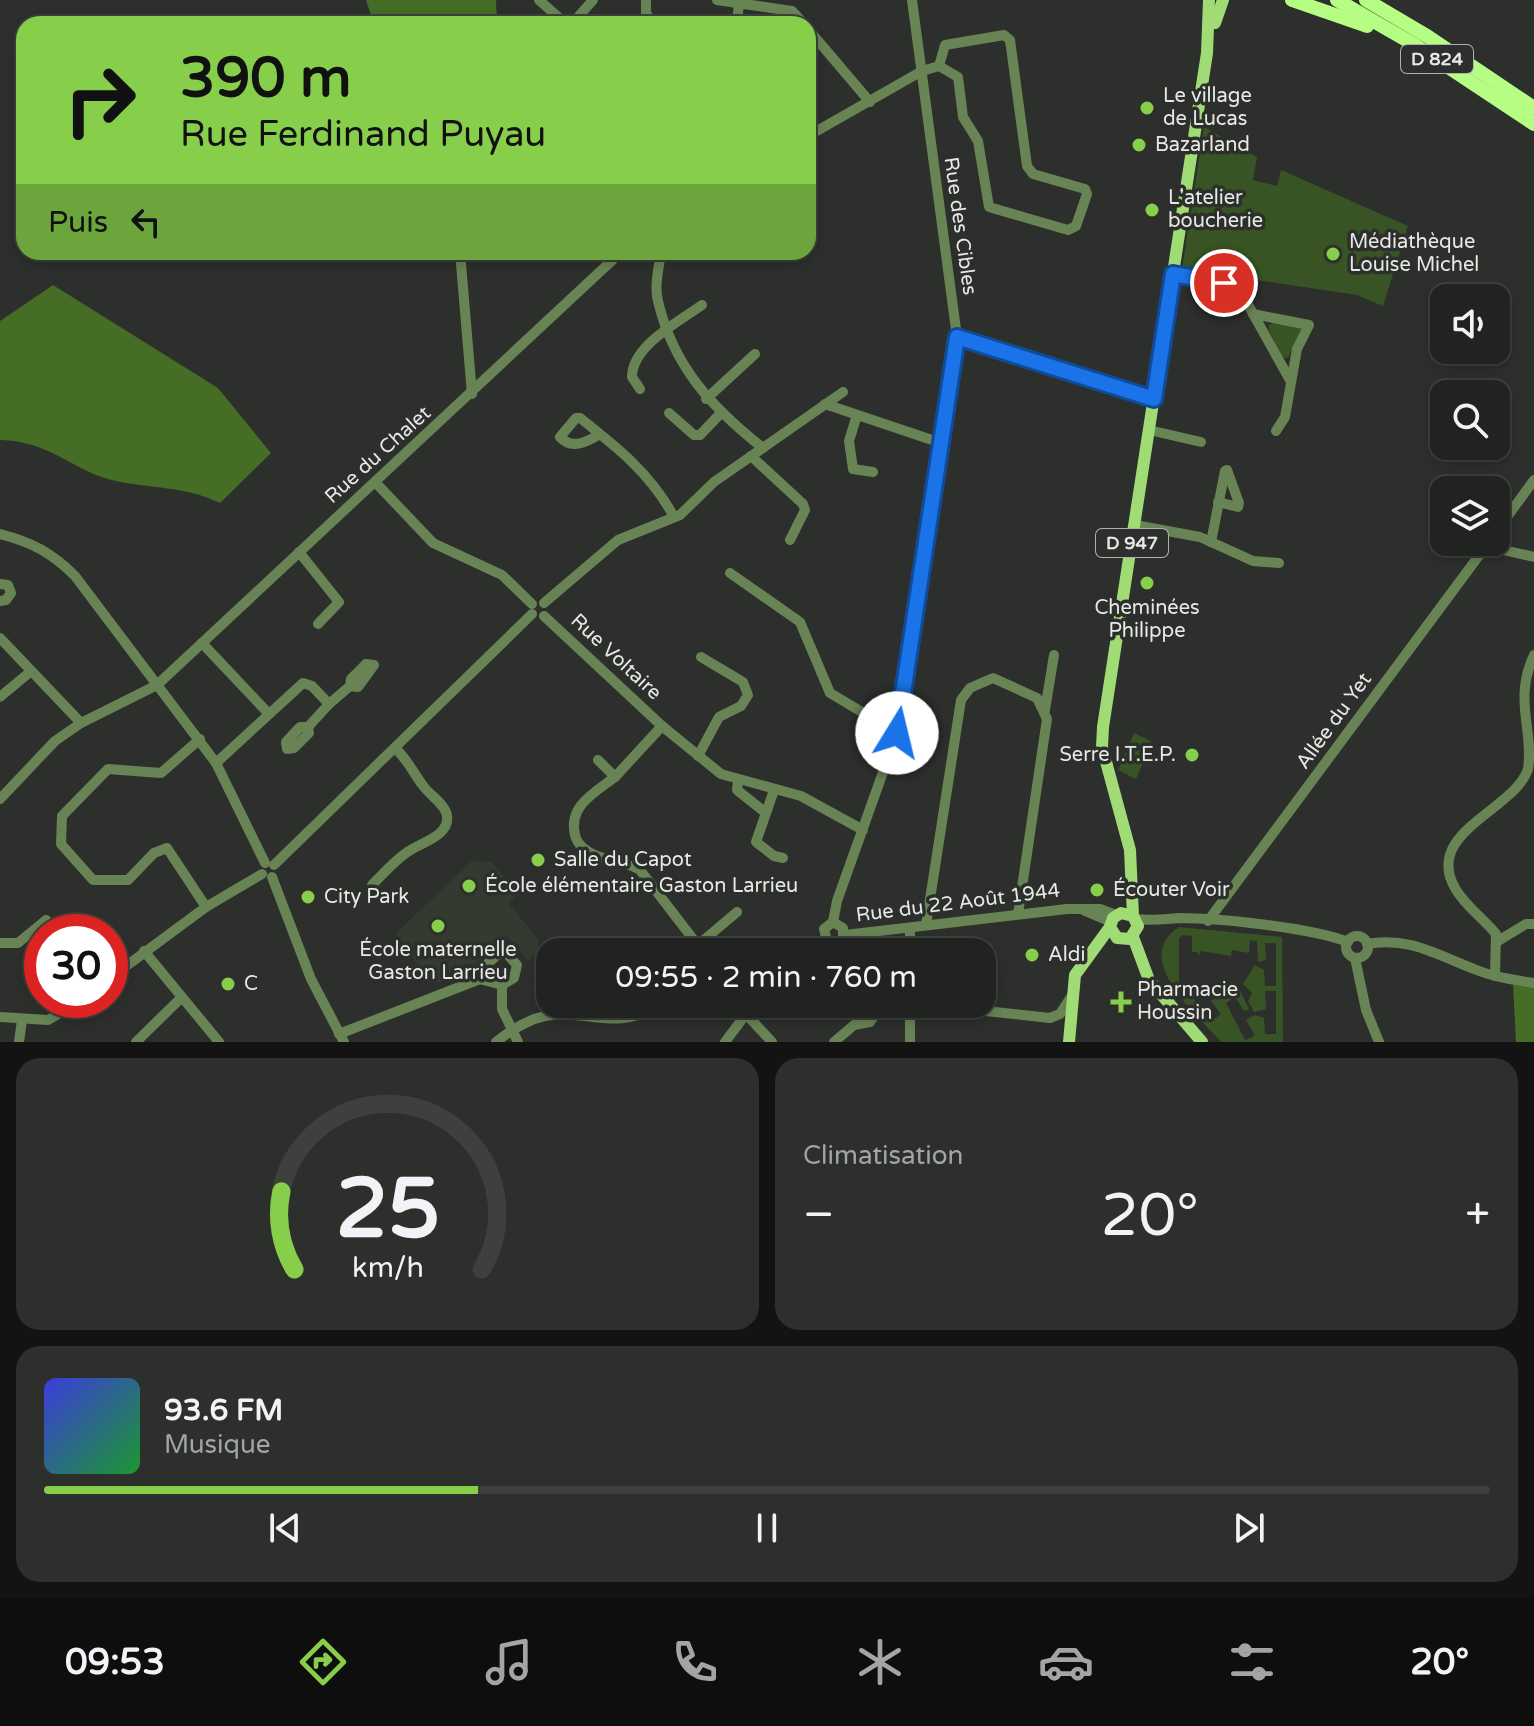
<!DOCTYPE html>
<html lang="fr">
<meta charset="utf-8">
<style>
body{margin:0;font-family:"Varela Round",sans-serif;background:#2d2f2d;color:#f1f3f6;height:100vh;display:flex;flex-direction:column;font-size:30px;white-space:nowrap}
*{box-sizing:border-box;margin:0}
p{font-size:26px;color:#a2a4a5}
.icon{flex:none;width:44px;height:44px;fill:none;stroke:currentColor;stroke-width:2;stroke-linecap:round;stroke-linejoin:round}
.map{position:relative;height:1042px;overflow:hidden}
.side{display:flex;flex-direction:column;gap:16px;padding:16px;background:#121312;flex:1}
.side>*{flex:none}
.hud{position:absolute;left:16px;top:16px;width:800px;height:244px;border-radius:24px;box-shadow:0 4px 12px #0003,0 0 0 2px #3e403e;background:#87cf4b;color:#111;overflow:hidden}
.fabs{position:absolute;left:1430px;top:284px;display:grid;gap:16px}
.fabs a{display:grid;place-items:center;width:80px;height:80px;border-radius:16px;background:#212320;box-shadow:0 4px 12px #0003,0 0 0 2px #3e403e;font-size:40px}
.speed{position:absolute;left:24px;top:914px;display:flex;gap:16px;font-size:40px;font-weight:700;text-align:center}
.speed>*{display:grid;place-content:center;width:104px;height:104px;border-radius:50%;background:#212320;box-shadow:0 4px 12px #0003,0 0 0 2px #3e403e;line-height:1}
.speed .limit{border:12px solid #d22;background:#fff;color:#111}
.pin{position:absolute;display:grid;place-items:center;width:68px;height:68px;color:#fff;margin:-34px;border:4px solid #fff;border-radius:50%;box-shadow:0 2px 8px #0007}
.me{position:absolute;width:88px;margin:-44px;rotate:9deg;stroke-linejoin:round;filter:drop-shadow(0 0 6px #0008)}
.turn{display:flex;align-items:center;gap:28px;height:168px;padding:0 32px;font-size:36px}
.turn .icon{width:104px;height:104px;stroke-width:2.5}
.turn b{display:block;font-size:56px;line-height:68px}
.then{display:flex;align-items:center;height:76px;padding:0 32px;background:#0003;gap:16px;font-size:30px}
.big{font-size:60px;font-weight:600;line-height:1.1}
.side .tile{flex:1;display:flex;flex-direction:column;justify-content:center;gap:12px;min-width:0;padding:0 28px;border-radius:24px;background:#2d2f2d}
.side .dial{align-items:center;gap:0}
.dial svg{height:208px;overflow:visible;fill:none;stroke:#3e403e;stroke-width:7;stroke-linecap:round;text-anchor:middle}
.dial text{fill:#f1f3f6;stroke:none}
.song{display:flex;align-items:center;gap:24px}
.cover{width:96px;height:96px;border-radius:12px;background:linear-gradient(135deg,hsl(240 70% 55%),hsl(130 70% 35%))}
.played{height:8px;border-radius:4px;background:linear-gradient(90deg,#87cf4b 30%,#3e403e 30%)}
.keys{display:flex;justify-content:space-around;direction:ltr}
.heat{display:flex;justify-content:space-between;align-items:center;font-size:44px;direction:ltr}
.side .tiles{flex:1;display:grid;gap:16px;grid-template-columns:1fr 1fr}
.tile:last-child{grid-column:span 2}
.trip{position:absolute;left:536px;top:938px;width:460px;height:80px;border-radius:24px;background:#212320;box-shadow:0 4px 12px #0003,0 0 0 2px #3e403e;font-weight:600;line-height:80px;text-align:center}
.dock{display:flex;height:128px;justify-content:space-around;align-items:center;background:#0d0e0d;color:#a2a4a5}
.dock .icon{width:56px;height:56px}
.dock .active{color:#87cf4b}
.dock b{font-size:36px;color:#f1f3f6}
.map>svg:first-child{display:block}
</style>
<div class="map">
<svg width="1534" height="1042" viewBox="0 0 1534 1042">
<rect width="100%" height="100%" fill="#2c2f2b"/>
<path fill="#353a31" d="M472,861L491,862L517,893L509,904L539,940L538,951L528,961L507,936L471,968L467,964L459,972L463,978L461,980L430,983L396,933Z"/>
<g fill="#395424" fill-rule="evenodd">
<path d="M1204,127L1257,157L1253,180L1277,186L1281,170L1408,226L1383,306L1357,295L1182,269Z"/>
<path d="M1276,322L1302,328L1288,358L1282,357L1269,330V325Z"/>
<path d="M1134,733L1152,742L1136,779L1118,770Z"/>
<path d="M1179,927L1282,937L1283,1042H1221C1197,1014 1130,959 1179,927ZM1182,935L1192,936V952H1198V956L1201,951L1231,956L1232,950L1249,953L1250,940L1257,941L1258,962L1266,960L1265,943H1276V986H1265L1264,970L1255,965L1243,984L1252,993L1248,1001L1254,1012L1266,1009L1265,991H1276V1034H1265L1264,1018L1255,1015L1246,1020L1255,1036L1245,1040L1226,1003L1235,997L1244,1011L1249,1009L1238,987H1216V997L1211,1001L1221,1014L1213,1020L1188,993L1192,989L1185,982L1179,983V939Z"/>
</g>
<g fill="#456d25">
<path d="M366,0H496L497,24H374Z"/>
<path d="M53,285L218,388L271,453L220,503C184,486 154,489 116,481C73,472 52,441 0,440V321Z"/>
<path d="M1513,984L1534,987V1042H1516Z"/>
</g>
<g fill="none" stroke-linecap="round" stroke-linejoin="round">
<g stroke="#688455" stroke-width="10">
<path d="M539,0L566,24"/>
<path d="M646,0V14L656,24"/>
<path d="M717,0L792,11L804,24"/>
<path d="M572,24L593,0"/>
<path d="M737,24L739,3"/>
<path d="M808,29L870,102"/>
<path d="M808,136L922,71L939,66L945,45L1004,35L1010,40L1027,166L1033,174L1085,189L1087,194L1076,226L1068,230L989,207L978,141L963,117L958,77L939,66"/>
<path d="M460,252L472,394"/>
<path d="M661,252C659,267 654,286 658,301C673,366 712,408 763,448"/>
<path d="M1173,274L1237,285L1290,380"/>
<path d="M1253,314L1309,325L1297,349L1285,417L1276,431"/>
<path d="M957,337L1154,399"/>
<path d="M640,389L632,377C632,346 678,322 702,305"/>
<path d="M706,399L755,354"/>
<path d="M825,404L941,443"/>
<path d="M669,413L694,435H700L720,414"/>
<path d="M857,415L849,441L853,469L873,472"/>
<path d="M1149,430L1201,442"/>
<path d="M600,434C587,442 572,450 560,437L576,418H580C618,448 651,474 674,517"/>
<path d="M751,456L803,504L805,510L790,540"/>
<path d="M375,482L433,543L502,575L532,604"/>
<path d="M1218,502L1238,507L1239,503L1227,470"/>
<path d="M1135,525L1200,537L1253,561L1279,563"/>
<path d="M1496,532L1534,480"/>
<path d="M0,534C32,542 52,553 75,576L216,763L265,863"/>
<path d="M1211,542L1225,471"/>
<path d="M1486,546L1534,557"/>
<path d="M299,552L339,602L318,624"/>
<path d="M730,573L800,622L830,693L897,733"/>
<path d="M0,584L8,585L11,593L6,600L0,601"/>
<path d="M544,603L618,540L680,515L714,482L843,392"/>
<path d="M544,616L662,726L721,774L801,796L863,830"/>
<path d="M0,638L81,723"/>
<path d="M202,643L269,714"/>
<path d="M0,697L30,672"/>
<path d="M329,704L350,686L358,687L374,665L366,664L351,679L350,686"/>
<path d="M1045,710L1054,655"/>
<path d="M200,739L161,773L108,769L62,816L61,844L93,880H128L154,853L167,848L206,907"/>
<path d="M698,756L719,717L741,706L748,695L743,682L701,657"/>
<path d="M598,760L615,777L662,726"/>
<path d="M216,763L303,683L312,686L329,704L308,727L309,733L294,748L287,749L286,742L300,727H308"/>
<path d="M615,777C594,793 568,806 575,835C577,845 588,853 597,856C612,861 626,862 640,870L703,952"/>
<path d="M738,782L737,790L766,813"/>
<path d="M774,790L756,842L774,856L783,858"/>
<path d="M0,799L55,741L81,723L157,685L621,252"/>
<path d="M274,865L532,614"/>
<path d="M272,877L311,979L344,1042"/>
<path d="M372,885C383,874 395,860 409,851C420,843 450,836 447,816C446,805 431,796 424,787C413,773 409,761 395,748"/>
<path d="M1085,911L1111,922"/>
<path d="M1136,919C1151,921 1165,919 1180,918C1219,918 1313,928 1348,942"/>
<path d="M1208,921L1489,542"/>
<path d="M833,922L837,901L897,733L957,337L912,0"/>
<path d="M926,925L961,700L970,688L993,678L1037,698L1047,719L1018,914"/>
<path d="M910,928V952"/>
<path d="M845,935L1067,909H1100L1116,915"/>
<circle cx="1357" cy="947" r="11"/>
<path d="M827,941L838,943L843,938V928L833,922"/>
<path d="M827,941L824,929L833,922"/>
<path d="M1498,941L1526,924H1534"/>
<path d="M0,943H18L46,920"/>
<path d="M1367,944C1408,936 1437,955 1474,969C1493,977 1514,980 1534,983"/>
<path d="M698,945L737,912"/>
<path d="M144,951L219,1042"/>
<path d="M819,952L827,941"/>
<path d="M1355,958L1366,1010L1379,1042"/>
<path d="M1495,976L1496,934C1483,918 1465,906 1455,888C1423,832 1515,810 1528,769C1534,730 1513,700 1534,655"/>
<path d="M110,978L206,907L262,874"/>
<path d="M502,985V1009L518,1042"/>
<path d="M671,1004H713"/>
<path d="M727,1004L746,1014L772,1042"/>
<path d="M910,1004V1042"/>
<path d="M969,1004L977,1010L1050,1018L1060,1014L1071,997"/>
<path d="M0,1017L48,1020L82,1000"/>
<path d="M339,1034L480,979L502,985L514,978L517,965L507,954H498L482,969L480,979"/>
<path d="M19,1042L22,1020"/>
<path d="M136,1042L180,999"/>
<path d="M496,1042C511,1030 526,1020 545,1016C584,1008 619,1033 655,1005"/>
<path d="M725,1042L746,1014L763,1004"/>
<path d="M834,1042L854,1025L870,1022L876,1013"/>
</g>
<g stroke="#a0db76" stroke-width="12">
<path d="M1215,23L1223,0"/>
<path d="M1133,916L1121,913L1113,918L1110,927L1117,938L1130,939L1138,926L1133,916L1130,850L1102,747L1103,727L1207,53L1209,0"/>
<path d="M1133,937L1149,980L1202,1042"/>
<path d="M1069,1042L1075,975L1110,927"/>
</g>
<g stroke="#b6fe83" stroke-width="14">
<path d="M1292,0L1367,26"/>
<path d="M1337,0L1415,45L1534,124"/>
<path d="M1366,0L1427,36L1534,108"/>
</g>
</g>
<g fill="none" stroke-linecap="round" stroke-linejoin="round">
<g stroke="#114b97" stroke-width="20">
<path id="route" d="M897,733L957,337L1154,399L1173,274L1224,283"/>
</g>
<use href="#route" stroke="#1a73e8" stroke-width="14"/>
</g>
<g fill="#87cf4b" stroke="#2c2f2b" stroke-width="3">
<circle cx="1147" cy="108" r="8"/>
<circle cx="1139" cy="145" r="8"/>
<circle cx="1152" cy="210" r="8"/>
<circle cx="1333" cy="254" r="8"/>
<circle cx="1147" cy="583" r="8"/>
<circle cx="1192" cy="755" r="8"/>
<circle cx="538" cy="860" r="8"/>
<circle cx="469" cy="886" r="8"/>
<circle cx="1097" cy="890" r="8"/>
<circle cx="308" cy="897" r="8"/>
<circle cx="438" cy="926" r="8"/>
<circle cx="1032" cy="955" r="8"/>
<circle cx="228" cy="984" r="8"/>
<path d="M1117 990h8v8h8v8h-8v8h-8v-8h-8v-8h8z"/>
</g>
<g text-anchor="middle" dominant-baseline="central" stroke-width="7" stroke-linejoin="round" paint-order="stroke">
<g fill="#2c2f2b" stroke="#afb1ae" stroke-width="2">
<rect x="1401" y="45" width="72" height="28" rx="6"/>
<rect x="1096" y="529" width="72" height="28" rx="6"/>
</g>
<g font-size="18" font-weight="bold" fill="#e7e9e6">
<text x="1437" y="59">D 824</text>
<text x="1132" y="543">D 947</text>
</g>
<g font-size="20" fill="#e7e9e6" stroke="#2c2f2b" text-anchor="start">
<text x="1163" y="96">Le village<tspan x="1163" dy="23">de Lucas</tspan></text>
<text x="1155" y="145">Bazarland</text>
<text x="1168" y="198">L'atelier<tspan x="1168" dy="23">boucherie</tspan></text>
<text x="1349" y="242">Médiathèque<tspan x="1349" dy="23">Louise Michel</tspan></text>
<text x="1147" y="608" text-anchor="middle">Cheminées<tspan x="1147" dy="23">Philippe</tspan></text>
<text x="1176" y="755" text-anchor="end">Serre I.T.E.P.</text>
<text x="554" y="860">Salle du Capot</text>
<text x="485" y="886">École élémentaire Gaston Larrieu</text>
<text x="1113" y="890">Écouter Voir</text>
<text x="324" y="897">City Park</text>
<text x="438" y="950" text-anchor="middle">École maternelle<tspan x="438" dy="23">Gaston Larrieu</tspan></text>
<text x="1048" y="955">Aldi</text>
<text x="244" y="984">C</text>
<text x="1137" y="990">Pharmacie<tspan x="1137" dy="23">Houssin</tspan></text>
</g>
<g font-size="20" fill="#e7e9e6" stroke="#2c2f2b">
<text transform="translate(960 226) rotate(82)">Rue des Cibles</text>
<text transform="translate(378 455) rotate(-42)">Rue du Chalet</text>
<text transform="translate(616 657) rotate(43)">Rue Voltaire</text>
<text transform="translate(1334 721) rotate(-54)">Allée du Yet</text>
<text transform="translate(958 903) rotate(-7)">Rue du 22 Août 1944</text>
</g>
</g>
</svg>
<div class="fabs">
<a><svg class="icon" aria-label="sound" viewBox="0 0 24 24"><path d="M4 9h4l5-4v14l-5-4H4zM17 9q2 3 0 6"/></svg></a>
<a><svg class="icon" aria-label="search" viewBox="0 0 24 24"><circle cx="10" cy="10" r="6"/><path d="M15 15l6 6"/></svg></a>
<a><svg class="icon" aria-label="layers" viewBox="0 0 24 24"><path d="M12 4l9 5-9 5-9-5zM3 14l9 5 9-5"/></svg></a>
</div>
<div class="speed"><div class="limit">30</div></div>
<div class="pin" style="left:1224px;top:283px;background:#d93025"><svg class="icon" aria-label="arrive" viewBox="0 0 24 24"><path d="M6 21V4h12l-3 4 3 4H6"/></svg></div>
<svg class="me" style="left:897px;top:733px" viewBox="-20 -20 40 40"><circle r="19" fill="#fff"/><path d="M0-13L10 11 0 6-10 11z" fill="#1a73e8"/></svg>
<div class="trip">09:55 · 2 min · 760 m</div>
<div class="hud">
<div class="turn"><svg class="icon" aria-label="right" viewBox="0 0 24 24"><path d="M7 20v-9h11M14 6l5 5-5 5"/></svg><div><b>390 m</b>Rue Ferdinand Puyau</div></div>
<div class="then">Puis<svg class="icon" aria-label="left" viewBox="0 0 24 24"><path d="M17 20v-9H6M10 6l-5 5 5 5"/></svg></div>
</div>
</div>
<section class="side">
<div class="tiles">
<div class="tile dial"><svg viewBox="0 0 100 80">
<path d="M14 69A42 42 0 1 1 86 69"/>
<path d="M14 69A42 42 0 0 1 9 39" stroke="#87cf4b"/>
<text x="50" y="56" font-size="32" font-weight="700">25</text>
<text x="50" y="72" font-size="11">km/h</text>
</svg></div>
<div class="tile"><p>Climatisation</p>
<div class="heat"><a>−</a><b class="big">20°</b><a>+</a></div>
</div>
<div class="tile">
<div class="song"><i class="cover"></i><div><b>93.6 FM</b><p>Musique</p></div></div>
<div class="played"></div>
<div class="keys"><svg class="icon" aria-label="previous" viewBox="0 0 24 24"><path d="M18 5L8 12l10 7zM5 5v14"/></svg><svg class="icon" aria-label="pause" viewBox="0 0 24 24"><path d="M8 5v14M16 5v14"/></svg><svg class="icon" aria-label="next" viewBox="0 0 24 24"><path d="M6 5l10 7-10 7zM19 5v14"/></svg></div>
</div>
</div>
</section>
<nav class="dock">
<b>09:53</b>
<svg class="icon active" aria-label="directions" viewBox="0 0 24 24"><path d="M12 3l9 9-9 9-9-9zM9 14v-3h6M13 9l2 2-2 2"/></svg>
<svg class="icon" aria-label="music" viewBox="0 0 24 24"><path d="M9 18V5l10-2v13"/><circle cx="6" cy="18" r="3"/><circle cx="16" cy="16" r="3"/></svg>
<svg class="icon" aria-label="phone" viewBox="0 0 24 24"><path d="M5 4h4l2 5-3 2q2 4 5 5l2-3 5 2v4C11 20 4 13 5 4z"/></svg>
<svg class="icon" aria-label="climate" viewBox="0 0 24 24"><path d="M12 3v18M4 7l16 10M4 17L20 7"/></svg>
<svg class="icon" aria-label="car" viewBox="0 0 24 24"><path d="M5 17H2v-5l4-1 3-4h7l3 4 3 1v5h-3M9 17h6M6 11h13"/><circle cx="7" cy="17" r="2"/><circle cx="17" cy="17" r="2"/></svg>
<svg class="icon" aria-label="filters" viewBox="0 0 24 24"><path d="M4 7h16M4 17h16"/><circle cx="9" cy="7" r="2"/><circle cx="15" cy="17" r="2"/></svg>
<b>20°</b>
</nav>
